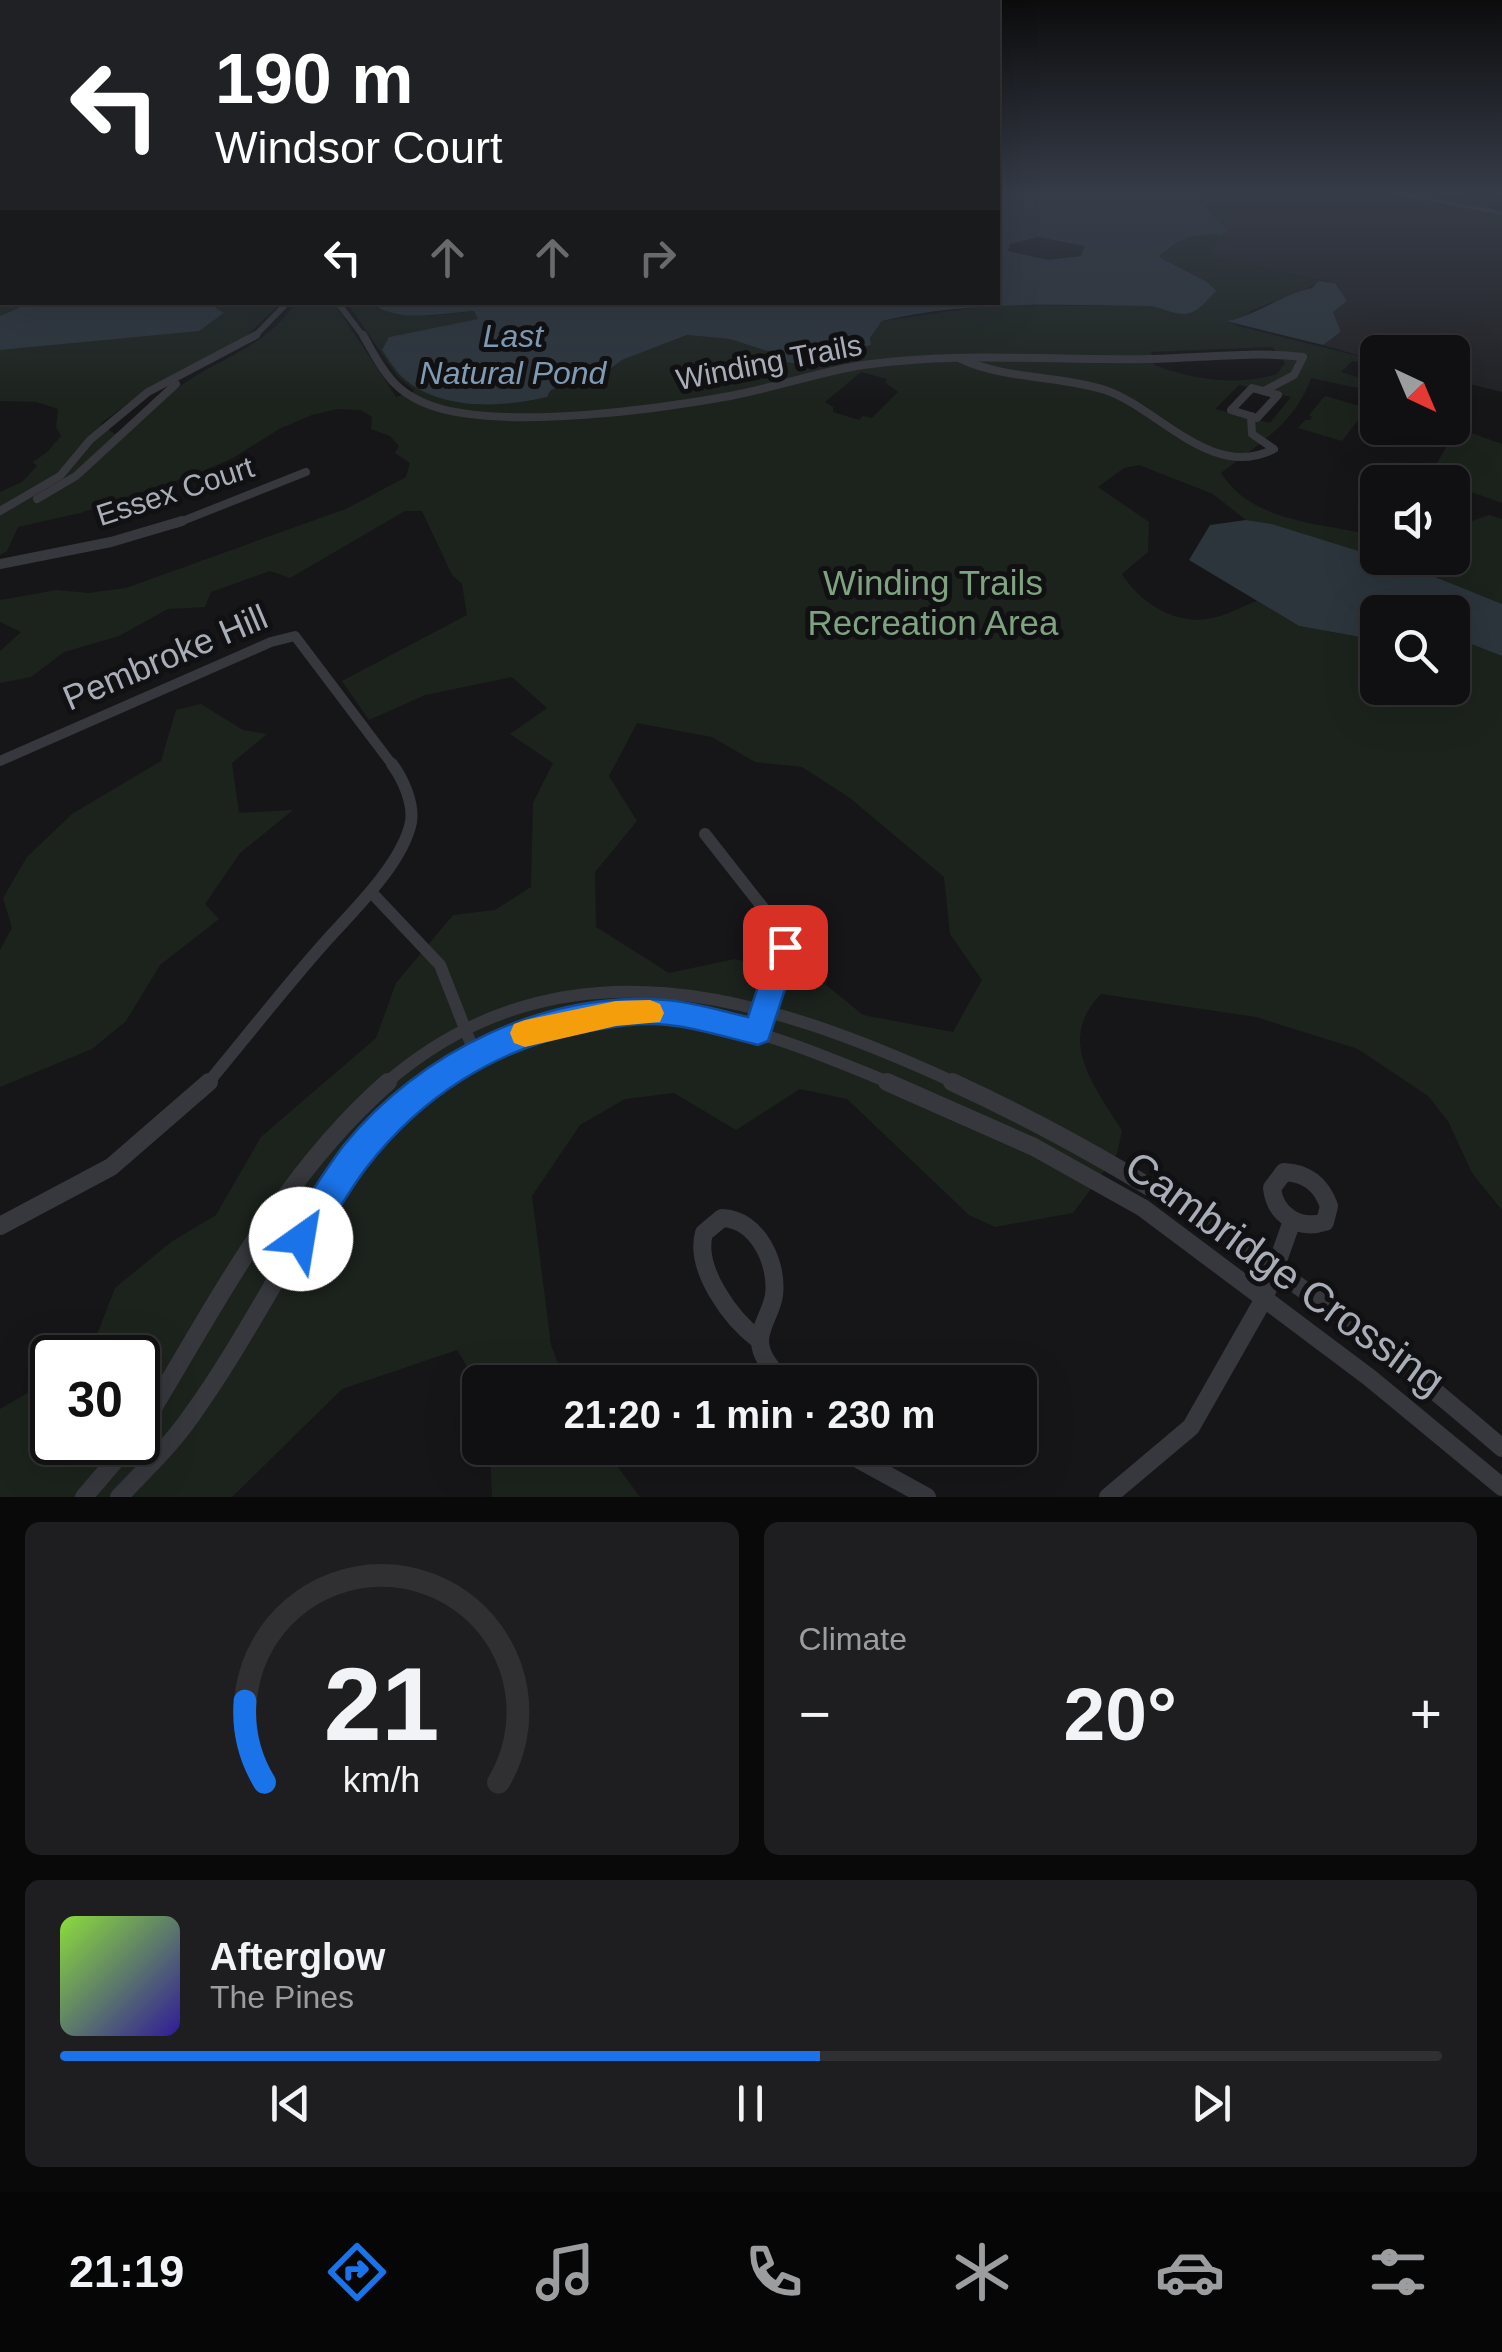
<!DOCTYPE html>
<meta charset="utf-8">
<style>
body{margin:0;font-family:Arial,sans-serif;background:#1e1e20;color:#f1f3f6;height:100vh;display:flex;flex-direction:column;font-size:38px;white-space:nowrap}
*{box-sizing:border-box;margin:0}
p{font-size:32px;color:#9c9d9f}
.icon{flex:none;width:55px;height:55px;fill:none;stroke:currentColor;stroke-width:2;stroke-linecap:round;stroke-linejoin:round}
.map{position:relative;height:1497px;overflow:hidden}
.sheet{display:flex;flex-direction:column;gap:25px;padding:25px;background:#09090a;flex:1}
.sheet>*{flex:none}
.banner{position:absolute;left:0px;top:0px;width:1000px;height:305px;box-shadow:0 10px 40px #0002,0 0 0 2px #303032;background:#202124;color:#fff;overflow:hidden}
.needle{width:65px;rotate:136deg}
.fabs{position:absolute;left:1360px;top:335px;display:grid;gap:20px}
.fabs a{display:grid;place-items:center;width:110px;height:110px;border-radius:15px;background:#101012;box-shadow:0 10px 40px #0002,0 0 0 2px #303032;font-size:50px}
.speed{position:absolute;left:30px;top:1335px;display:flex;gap:20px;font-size:50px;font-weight:700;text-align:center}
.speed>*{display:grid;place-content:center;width:130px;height:130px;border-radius:50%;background:#101012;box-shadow:0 10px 40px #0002,0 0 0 2px #303032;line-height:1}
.speed .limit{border:5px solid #111;border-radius:15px;background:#fff;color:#111}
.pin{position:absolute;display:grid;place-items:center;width:85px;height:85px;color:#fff;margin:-42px;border-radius:20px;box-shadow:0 5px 15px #0006}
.me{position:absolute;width:110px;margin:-55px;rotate:32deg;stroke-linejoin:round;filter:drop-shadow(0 0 8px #0008)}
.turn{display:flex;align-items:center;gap:35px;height:210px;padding:0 50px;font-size:45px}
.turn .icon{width:130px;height:130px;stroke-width:2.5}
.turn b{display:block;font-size:70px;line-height:85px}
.lanes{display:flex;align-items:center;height:95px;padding:0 50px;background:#0003;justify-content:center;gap:50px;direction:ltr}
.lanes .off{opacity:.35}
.big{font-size:75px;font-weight:800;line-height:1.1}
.sheet .tile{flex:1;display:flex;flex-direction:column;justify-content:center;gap:15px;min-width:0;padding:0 35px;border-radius:15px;background:#1e1e20}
.sheet .dial{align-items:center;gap:0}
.dial svg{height:260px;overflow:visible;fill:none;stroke:#303032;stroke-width:7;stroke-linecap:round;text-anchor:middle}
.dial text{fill:#f1f3f6;stroke:none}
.song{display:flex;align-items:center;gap:30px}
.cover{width:120px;height:120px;border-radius:15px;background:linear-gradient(135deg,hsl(90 70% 55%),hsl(250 70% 35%))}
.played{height:10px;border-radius:5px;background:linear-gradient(90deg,#1a73e8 55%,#303032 55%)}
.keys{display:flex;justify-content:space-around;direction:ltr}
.heat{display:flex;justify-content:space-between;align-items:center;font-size:55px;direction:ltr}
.sheet .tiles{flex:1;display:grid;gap:25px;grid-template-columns:1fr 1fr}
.tile:last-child{grid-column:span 2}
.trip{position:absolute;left:462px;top:1365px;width:575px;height:100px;border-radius:15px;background:#101012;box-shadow:0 10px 40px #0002,0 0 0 2px #303032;font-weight:800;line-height:100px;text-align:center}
.dock{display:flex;height:160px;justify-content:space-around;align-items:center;background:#060607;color:#9c9d9f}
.dock .icon{width:70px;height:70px}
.dock .on{color:#1a73e8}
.dock b{font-size:45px;color:#f1f3f6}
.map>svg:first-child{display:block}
</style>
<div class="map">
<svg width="1502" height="1497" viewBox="0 0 1502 1497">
<rect width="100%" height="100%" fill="#161618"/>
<path fill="#222225" d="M1184,193H1392L1456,205L1467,193H1502V392L1453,380L1452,352H1378L1377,361L1323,345L1341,332L1333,312L1335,283L1215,258L1208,247L1227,240L1221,235L1227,229L1193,197Z"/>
<g fill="#1c231d" fill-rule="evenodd">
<path d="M1191,234L1221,235L1228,241L1208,247L1216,258L1325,281L1253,310L1244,317L1227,321L1238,326L1378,361L1377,365L1352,361L1341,372L1377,383V392L1311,378C1296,423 1256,446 1221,473C1253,524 1324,523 1377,536V557L1272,524L1246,520L1213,494L1139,465L1124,468L1098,487L1149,522L1148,552L1122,574C1139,601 1172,624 1207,619C1224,617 1243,606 1259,600L1189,560L1299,626L1377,640L1378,688H1452L1453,637L1502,656V1210L1472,1173L1448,1121L1428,1096L1358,1049L1256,1017L1101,994C1055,1041 1095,1086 1122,1131L1117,1154L1073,1213L995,1227L969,1215L847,1099L800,1089L736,1130L674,1093L625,1099L580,1125L532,1196L551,1345L565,1382H480V1388L457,1350L342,1389L232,1497H0V1409L52,1379V1442H138V1358L73,1357L98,1332L115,1288L171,1242L216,1215L261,1137L376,1038L396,983L453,915L495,910L531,887L533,803L553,763L510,734L547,708L512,677L425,695L369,720L342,681L467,615L462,584L452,575L422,511H405L290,578L270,571L211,592L205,607L168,609L119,636L64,652L31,677L0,683V651L21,632L0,622V600L57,590L88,593L126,588L348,508L406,477L410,463L395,453L399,446L390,436L371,429L372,417L361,410L337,409L312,415L279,429L233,458L196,474L80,513L18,527L7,551L0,555V492L22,482L37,466L33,462L47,452L61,436L56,427L58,409L36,402L0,401V306L16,302L281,303L242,340L153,385L100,424L121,438C144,416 167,394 194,377C232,354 271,341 295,303H334L396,397L415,391L398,377L347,303C370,303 386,312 409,315C430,318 453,313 474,311L479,319L389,337L550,391L587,371L610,369L622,360L687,335L730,339L784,356L871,345L870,338L882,321L991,305L1155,306L1185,314L1207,282L1159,257L1179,239ZM1272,347L1285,363L1277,374C1238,387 1191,379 1154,365L1151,352ZM861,372L887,379L885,382L898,392L872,418L863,416L859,420L833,412V407L825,402ZM1239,385L1291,397L1270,423L1215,409ZM637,723L712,737L755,762L802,767L850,798L944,877L950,934L982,980L953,1032L863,1015L820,980L735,959L669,973L596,927L595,872L637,821L609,776Z"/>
<path d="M1325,396L1367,408L1342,441L1298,428L1305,420H1310L1312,417L1309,415Z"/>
<path d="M1457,428L1502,444V503L1429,477Z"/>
<path d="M1489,515L1502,519V604L1379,558H1452L1453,528Z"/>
<path d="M201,704L243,730L267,734L232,763L239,813L293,810L240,853L205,904L219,919L160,965L126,1021L92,1049L0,1087V950L12,928L3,898L27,857L72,814L161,761L176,710Z"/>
<path d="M490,1448H604L640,1497H492Z"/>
</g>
<g fill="#2c353c" fill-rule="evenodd">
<path d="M998,193H1184L1193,197L1227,229L1221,235C1193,233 1179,237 1159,257L1207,282L1216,291C1207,300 1198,313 1185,314C1173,315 1160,306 1147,306C1058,305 969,300 882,321L870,338L871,345C841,352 819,368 786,362L783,356L730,339L687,335L622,360L610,369L587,371L550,391L547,397C501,408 438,411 401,376C394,369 388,358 382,350L389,337L478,319L474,311C441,313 399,324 371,303L998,302ZM1038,237L1085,246L1081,256L1048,260L1008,251L1010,244Z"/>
<path d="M1319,281L1335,283L1347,301L1333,312L1341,332L1323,345L1226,321C1256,316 1282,294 1312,288Z"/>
<path d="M30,303H209L224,313L199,331L0,350V316Z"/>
<path d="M1246,520L1272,524L1410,567L1502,604V656L1453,637L1452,612H1378L1377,640L1299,626L1189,560L1210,525Z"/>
</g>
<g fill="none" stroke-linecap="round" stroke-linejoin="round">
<g stroke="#37383d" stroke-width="6">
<path d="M337,302L364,337"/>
<path d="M254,337L288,302"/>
</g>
<g stroke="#37383d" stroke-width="8">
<path d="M363,335C385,374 395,396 442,409C516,428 653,410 730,396C774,388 818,372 863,365C960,351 1054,361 1151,359C1202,358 1252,351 1303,357L1294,375L1264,391"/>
<path d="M961,359C1007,380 1058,375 1105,390C1159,408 1211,481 1274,449L1252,434L1251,416"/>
<path d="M1252,388L1278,395L1257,418L1231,410Z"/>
<path d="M37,499L76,476L176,384"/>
<path d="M0,511L60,476L90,440L148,392L256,335"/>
<path d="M175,524L306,472"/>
</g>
<g stroke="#37383d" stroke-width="10">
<path d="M0,564L111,542L182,521"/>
<path d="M0,761L271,642L295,636L394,767"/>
</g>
<g stroke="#37383d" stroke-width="12">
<path d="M705,834L771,918L785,947L758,1032"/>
<path d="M372,893L440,965L475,1054"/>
<path d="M207,1084C247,1036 285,987 326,941C353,911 403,863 411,822C414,803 403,779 392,764"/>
<path d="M385,1084C562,930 767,996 958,1084"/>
<path d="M430,1084C460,1060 496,1043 532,1031C663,986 772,1035 893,1084"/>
</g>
<g stroke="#37383d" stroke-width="18">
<path d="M887,1082L1034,1147L1143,1208L1370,1378L1502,1487"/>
<path d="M952,1082C1155,1175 1334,1302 1502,1448"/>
<path d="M1284,1172C1307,1173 1321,1184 1329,1206L1325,1222C1300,1230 1275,1216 1272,1188Z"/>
<path d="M0,1226L111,1167L209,1082"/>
<path d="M759,1340C731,1319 694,1269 704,1233L722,1218C758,1219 778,1264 774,1295C772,1311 760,1325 760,1341C760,1357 773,1370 783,1382"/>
<path d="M138,1433C212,1312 280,1176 388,1082"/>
<path d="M838,1448L927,1497"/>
<path d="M84,1497L131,1442"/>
<path d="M119,1497C144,1471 170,1446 191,1416C277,1296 313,1181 433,1082"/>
<path d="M1108,1497L1191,1427L1265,1297L1292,1221"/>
</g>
<path fill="#45474d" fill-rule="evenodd" d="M1389,193H1404L1502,211V215Z"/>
</g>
<linearGradient id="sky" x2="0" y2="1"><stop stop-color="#0c0c0d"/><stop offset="0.48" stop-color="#363c48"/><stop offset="1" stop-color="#363c48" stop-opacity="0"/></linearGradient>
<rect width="1502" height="403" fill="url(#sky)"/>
<path fill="#1a73e8" stroke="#114b97" stroke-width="2.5" d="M785,936L795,939L799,947L768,1041L758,1045C728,1038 698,1028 668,1025C640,1022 611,1027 584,1032C497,1048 421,1097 367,1167C347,1193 331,1223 313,1251L301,1256L289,1251L284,1239L289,1227C307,1200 324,1171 344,1145C419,1052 546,990 666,1000C693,1002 722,1011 748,1017L771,947L775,939Z"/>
<path fill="#f59e0b" d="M650,1000L660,1004L664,1013L660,1022L616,1026L525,1047L514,1043L510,1033L514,1024L525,1020L616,1001Z"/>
<g text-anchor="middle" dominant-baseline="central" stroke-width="10" stroke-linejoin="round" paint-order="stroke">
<g font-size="30" fill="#a8adb8" stroke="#111113">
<text transform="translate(769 362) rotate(-11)">Winding Trails</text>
<text transform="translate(175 491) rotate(-18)">Essex Court</text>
</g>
<g font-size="32" font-style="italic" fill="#7f9bb3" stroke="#111113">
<text x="513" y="336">Last<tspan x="513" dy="37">Natural Pond</tspan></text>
</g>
<g font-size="35" fill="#7fa381" stroke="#111113">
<text x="933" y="582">Winding Trails<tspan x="933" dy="40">Recreation Area</tspan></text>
</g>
<g font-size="35" fill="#a8adb8" stroke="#111113">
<text transform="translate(165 657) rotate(-23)">Pembroke Hill</text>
</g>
<g font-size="42" fill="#a8adb8" stroke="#111113">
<text transform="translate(1285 1273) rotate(36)">Cambridge Crossing</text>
</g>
</g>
</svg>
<div class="fabs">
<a><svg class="needle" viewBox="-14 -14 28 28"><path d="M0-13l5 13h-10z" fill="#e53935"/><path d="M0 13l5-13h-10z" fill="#9c9d9f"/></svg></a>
<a><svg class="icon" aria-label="sound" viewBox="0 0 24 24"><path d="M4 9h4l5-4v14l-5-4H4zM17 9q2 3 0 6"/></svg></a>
<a><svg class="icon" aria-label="search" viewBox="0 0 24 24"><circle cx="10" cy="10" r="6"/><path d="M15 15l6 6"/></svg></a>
</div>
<div class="speed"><div class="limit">30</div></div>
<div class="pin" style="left:785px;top:947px;background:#d93025"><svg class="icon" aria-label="arrive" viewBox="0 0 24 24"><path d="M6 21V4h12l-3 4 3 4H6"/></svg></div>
<svg class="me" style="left:301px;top:1239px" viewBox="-20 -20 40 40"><circle r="19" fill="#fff"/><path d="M0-13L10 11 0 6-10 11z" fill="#1a73e8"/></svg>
<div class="trip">21:20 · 1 min · 230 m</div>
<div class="banner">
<div class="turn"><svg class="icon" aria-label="left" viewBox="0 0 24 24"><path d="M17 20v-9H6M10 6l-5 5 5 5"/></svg><div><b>190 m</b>Windsor Court</div></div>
<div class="lanes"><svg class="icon" aria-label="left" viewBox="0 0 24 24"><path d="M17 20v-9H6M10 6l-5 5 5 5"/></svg><svg class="icon off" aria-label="ahead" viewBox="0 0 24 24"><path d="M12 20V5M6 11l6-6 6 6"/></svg><svg class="icon off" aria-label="ahead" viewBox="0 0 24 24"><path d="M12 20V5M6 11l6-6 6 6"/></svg><svg class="icon off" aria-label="right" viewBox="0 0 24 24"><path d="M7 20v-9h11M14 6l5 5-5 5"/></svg></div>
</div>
</div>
<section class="sheet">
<div class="tiles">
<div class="tile dial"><svg viewBox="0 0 100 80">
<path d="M14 69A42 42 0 1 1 86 69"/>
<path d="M14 69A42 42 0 0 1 8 44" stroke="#1a73e8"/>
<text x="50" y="56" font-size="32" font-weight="700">21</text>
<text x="50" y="72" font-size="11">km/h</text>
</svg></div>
<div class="tile"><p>Climate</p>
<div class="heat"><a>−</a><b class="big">20°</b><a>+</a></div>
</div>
<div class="tile">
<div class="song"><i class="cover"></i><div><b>Afterglow</b><p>The Pines</p></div></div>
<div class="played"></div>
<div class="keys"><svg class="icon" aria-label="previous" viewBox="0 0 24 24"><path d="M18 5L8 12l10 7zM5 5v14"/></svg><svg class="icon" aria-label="pause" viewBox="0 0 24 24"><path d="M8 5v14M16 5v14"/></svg><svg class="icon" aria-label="next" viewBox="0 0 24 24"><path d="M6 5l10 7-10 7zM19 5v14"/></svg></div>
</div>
</div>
</section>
<nav class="dock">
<b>21:19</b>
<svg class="icon on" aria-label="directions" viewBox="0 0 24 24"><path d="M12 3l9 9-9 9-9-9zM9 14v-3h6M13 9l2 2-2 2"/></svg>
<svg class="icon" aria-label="music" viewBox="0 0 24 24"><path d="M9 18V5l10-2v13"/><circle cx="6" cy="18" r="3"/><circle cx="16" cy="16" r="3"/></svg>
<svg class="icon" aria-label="phone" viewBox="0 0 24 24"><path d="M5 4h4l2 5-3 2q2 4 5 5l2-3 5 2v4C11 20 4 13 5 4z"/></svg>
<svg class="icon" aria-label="climate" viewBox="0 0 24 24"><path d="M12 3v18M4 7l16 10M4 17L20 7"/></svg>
<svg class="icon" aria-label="car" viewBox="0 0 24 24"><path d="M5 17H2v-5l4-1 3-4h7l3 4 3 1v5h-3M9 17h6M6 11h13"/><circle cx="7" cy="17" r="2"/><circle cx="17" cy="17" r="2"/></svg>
<svg class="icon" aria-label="filters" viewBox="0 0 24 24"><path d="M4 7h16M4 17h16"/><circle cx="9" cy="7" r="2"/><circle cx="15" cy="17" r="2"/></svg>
</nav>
